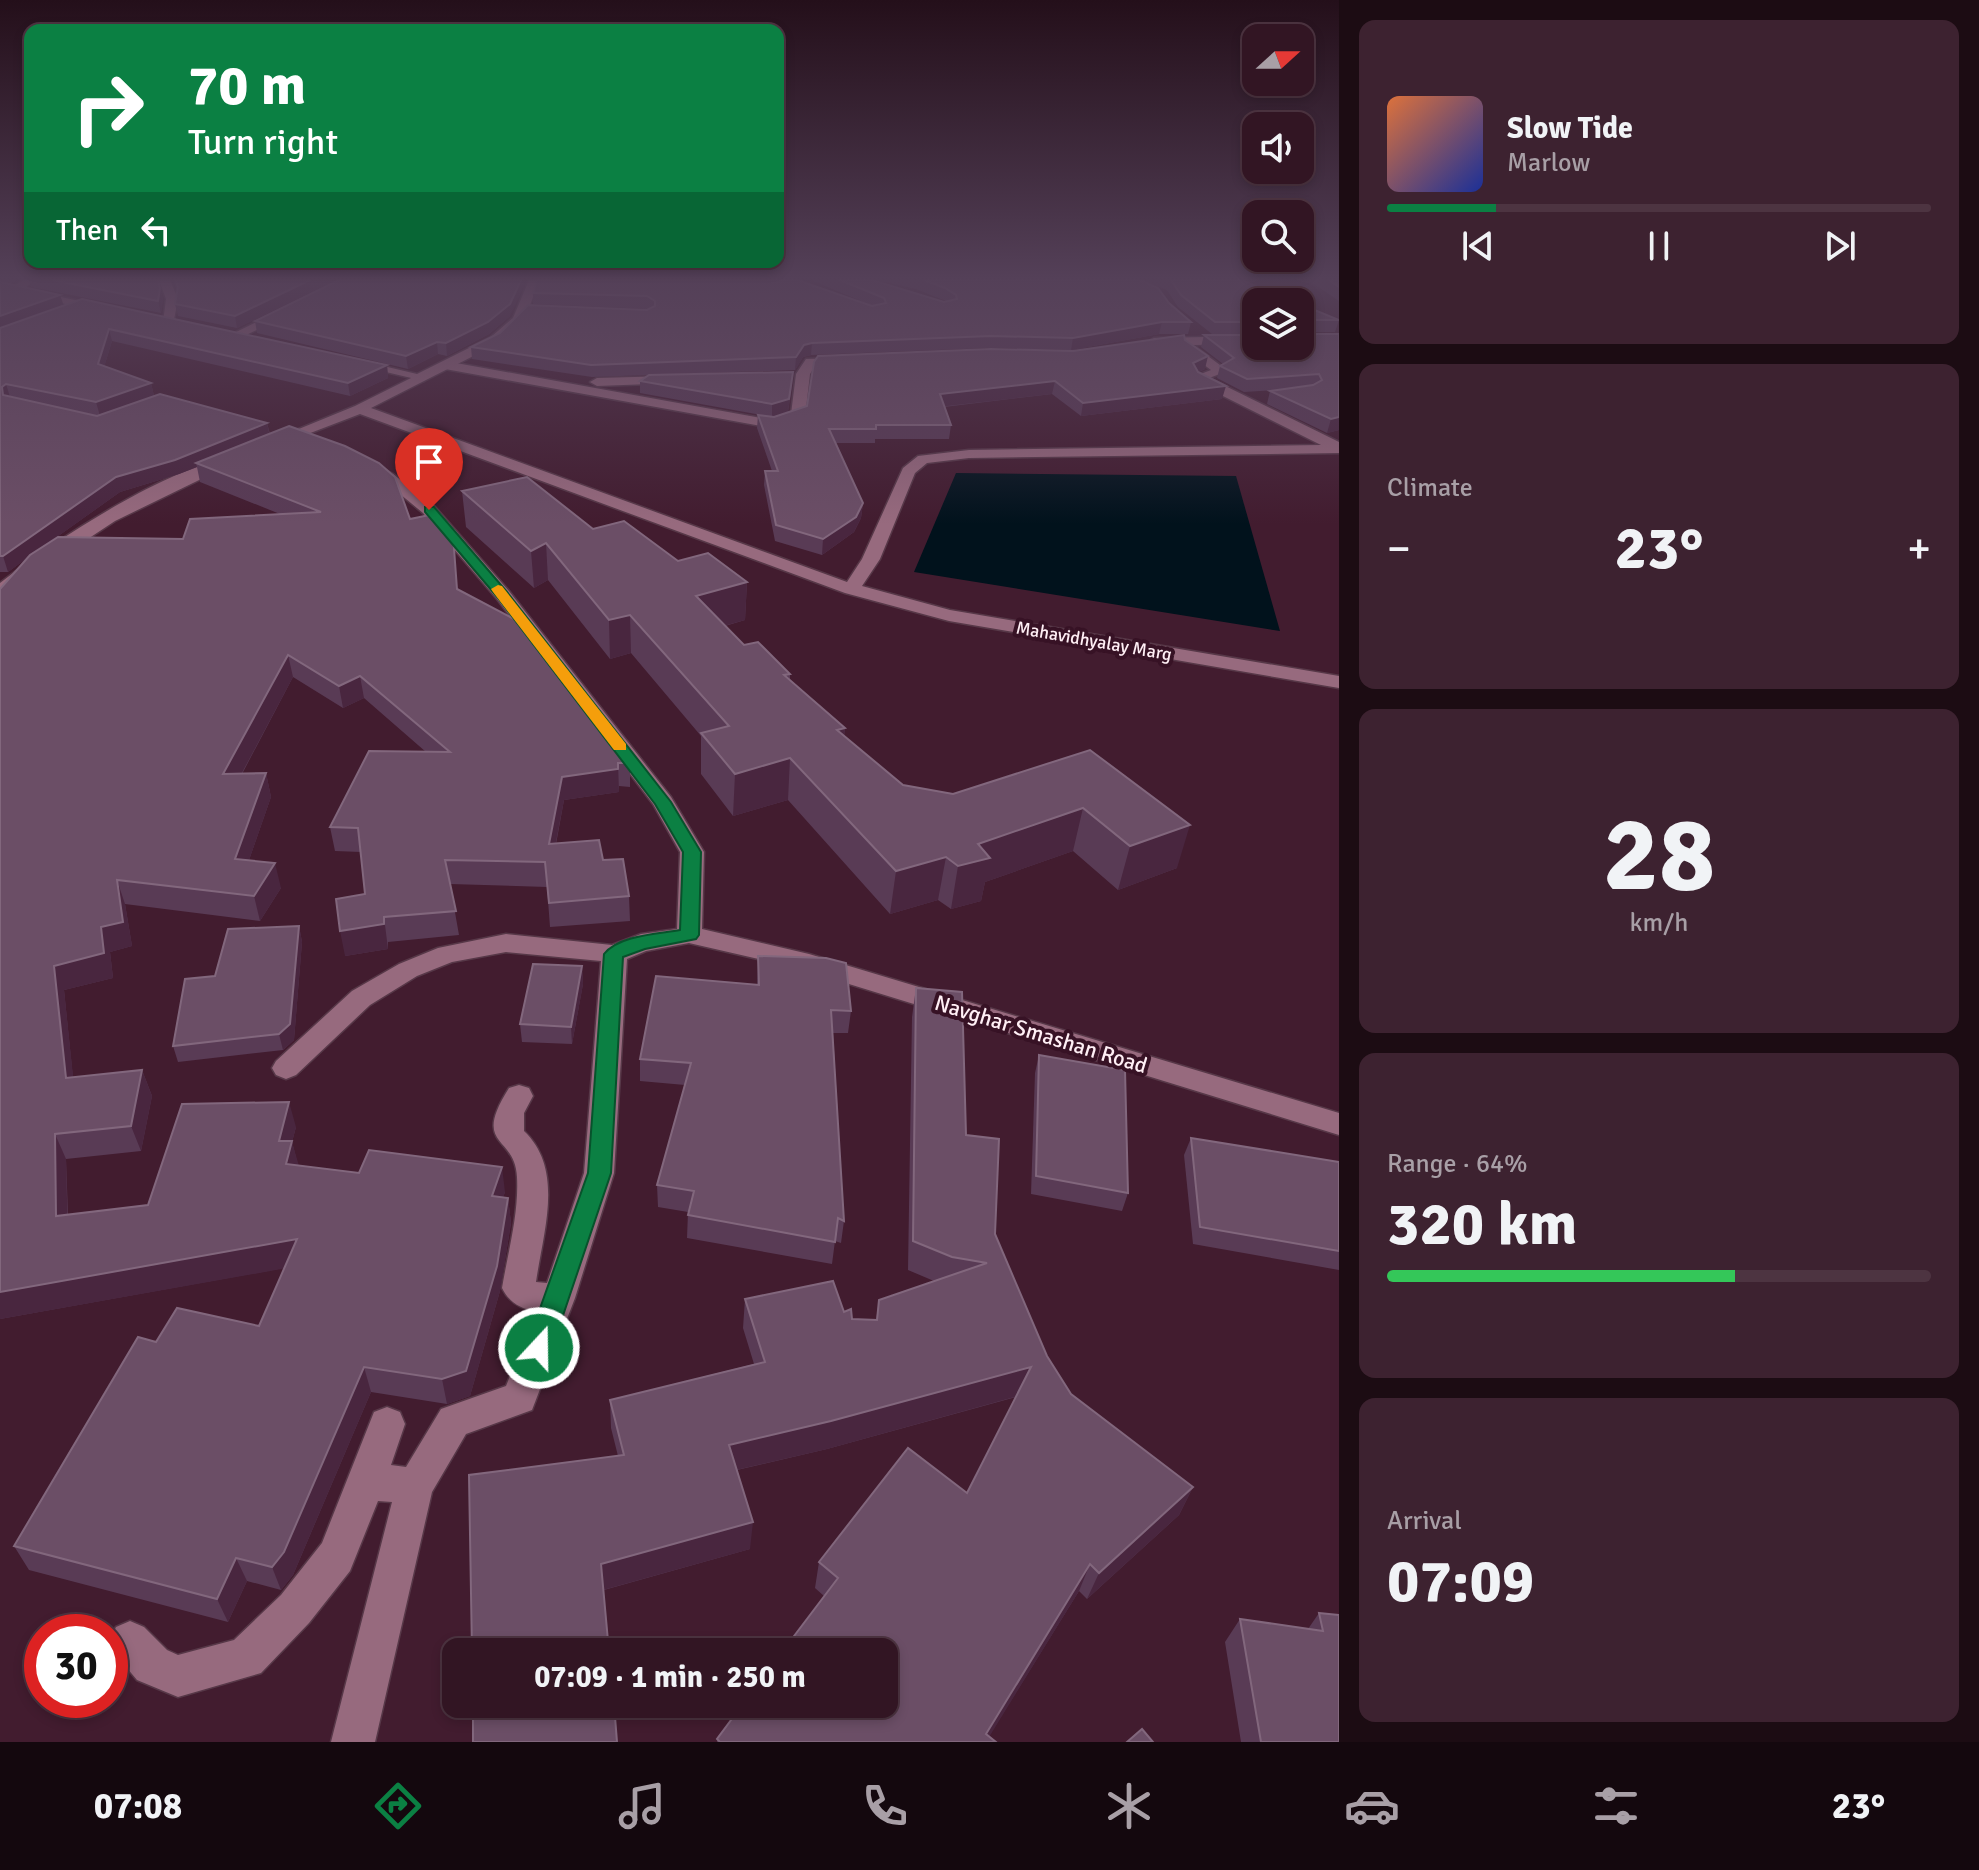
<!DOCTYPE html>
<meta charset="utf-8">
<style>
body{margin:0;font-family:Signika,sans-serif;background:#3d2230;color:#f1f3f6;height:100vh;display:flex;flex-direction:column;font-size:30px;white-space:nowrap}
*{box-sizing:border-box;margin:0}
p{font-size:26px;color:#a89fa6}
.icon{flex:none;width:44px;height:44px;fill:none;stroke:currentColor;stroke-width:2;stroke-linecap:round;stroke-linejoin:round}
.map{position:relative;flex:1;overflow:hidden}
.side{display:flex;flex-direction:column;gap:20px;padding:20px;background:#1c0c13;width:640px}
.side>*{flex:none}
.top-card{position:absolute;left:24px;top:24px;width:760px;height:244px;border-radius:16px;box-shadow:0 4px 12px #0003,0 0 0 2px #4d3441;background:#0b8043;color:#fff;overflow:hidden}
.needle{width:52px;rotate:69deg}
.controls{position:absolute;left:1242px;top:24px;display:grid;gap:16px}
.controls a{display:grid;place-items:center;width:72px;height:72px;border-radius:16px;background:#321523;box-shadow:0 4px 12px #0003,0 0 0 2px #4d3441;font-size:40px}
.speed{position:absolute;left:24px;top:1614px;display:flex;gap:16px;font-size:40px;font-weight:700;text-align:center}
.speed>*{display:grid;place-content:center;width:104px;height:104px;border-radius:50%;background:#321523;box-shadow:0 4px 12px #0003,0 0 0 2px #4d3441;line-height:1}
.speed .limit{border:12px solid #d22;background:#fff;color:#111}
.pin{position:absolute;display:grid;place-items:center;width:68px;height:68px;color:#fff;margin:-82px -34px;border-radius:50% 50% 50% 0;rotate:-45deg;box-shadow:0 0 8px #0007}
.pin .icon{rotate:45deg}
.me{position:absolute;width:88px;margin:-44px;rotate:21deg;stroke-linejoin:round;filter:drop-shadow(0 0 6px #0008)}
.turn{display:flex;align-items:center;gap:28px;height:168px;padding:0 32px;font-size:36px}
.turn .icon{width:104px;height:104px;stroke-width:2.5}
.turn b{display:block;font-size:56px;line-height:68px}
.then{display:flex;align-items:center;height:76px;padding:0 32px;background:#0003;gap:16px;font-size:30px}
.big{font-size:60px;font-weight:800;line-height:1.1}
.side .widget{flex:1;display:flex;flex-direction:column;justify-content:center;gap:12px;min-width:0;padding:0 28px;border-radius:16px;background:#3d2230}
.side .dial{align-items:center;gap:0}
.dial b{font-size:104px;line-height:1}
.song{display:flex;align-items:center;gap:24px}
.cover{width:96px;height:96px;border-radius:12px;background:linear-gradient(135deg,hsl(20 70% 55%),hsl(230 70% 35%))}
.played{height:8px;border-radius:4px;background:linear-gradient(90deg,#0b8043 20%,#4d3441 20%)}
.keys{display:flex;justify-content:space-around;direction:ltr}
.heat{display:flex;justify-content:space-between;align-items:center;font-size:44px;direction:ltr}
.charge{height:12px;border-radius:6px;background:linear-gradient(90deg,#34c759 64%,#4d3441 0)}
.trip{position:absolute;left:442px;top:1638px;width:456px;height:80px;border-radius:16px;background:#321523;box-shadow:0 4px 12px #0003,0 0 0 2px #4d3441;font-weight:800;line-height:80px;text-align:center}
.tab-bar{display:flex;height:128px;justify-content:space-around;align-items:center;background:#14080e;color:#a89fa6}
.tab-bar .icon{width:56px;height:56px}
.tab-bar .active{color:#0b8043}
.tab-bar b{font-size:36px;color:#f1f3f6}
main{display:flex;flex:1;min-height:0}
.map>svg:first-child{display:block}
</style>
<main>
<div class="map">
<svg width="1339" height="1742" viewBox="0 0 1339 1742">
<rect width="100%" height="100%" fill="#421c2f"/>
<path fill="#01121c" d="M956,473L1236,476L1280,631L914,572Z"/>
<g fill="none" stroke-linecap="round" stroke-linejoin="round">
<g stroke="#573848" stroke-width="3">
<g id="street">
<path d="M23,280H36L22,290H14V286Z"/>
<path d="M159,280H170L178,299L173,325L163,322L166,299Z"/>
<path d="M285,308L291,312L289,314L240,338L230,335Z"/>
<path d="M1256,336V344L1193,345L1228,371L1209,378L1339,442V453L969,458L927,463L915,473L880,559L862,586L950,610L1339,676V688L949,621L845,593L360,414L279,445H269L267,442L355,406L419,374L424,375V381L371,408L847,582L862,559L903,468L918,456L969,450L1321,445L1197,383L1193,377L1211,370L1184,350L1183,345L1154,346L1148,342L1154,338Z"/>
<path d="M847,358L852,359V365L815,366L810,374L805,417L772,428L445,369L439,365L445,361L772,420L791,414L796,374L806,359Z"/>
<path d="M672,376L677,377V383L597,386L590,382L597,378Z"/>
<path d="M229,456L234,457V463L115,521L0,597V583C60,537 156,475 229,456Z"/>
<path d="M371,463L393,474L435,507L509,591L671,797L704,852L702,929L809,954L1339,1113V1135L797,968L689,943L646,951L627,959L614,1173L575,1298L532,1410L466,1434L432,1492L375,1742H331L392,1502L378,1501L350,1571L309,1623L261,1673L178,1697L137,1680L116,1655L110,1640L116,1627L130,1621L144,1627L167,1650L178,1655L234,1640L281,1595L322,1543L374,1412L387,1407L400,1412L405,1424L391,1465L406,1467L441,1409L506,1386L536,1311C520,1309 509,1302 502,1288C508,1252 519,1214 517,1177C515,1134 471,1148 509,1088L519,1085L529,1088L533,1096L524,1113V1131C565,1170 543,1232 536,1282L547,1283L584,1173L601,961L506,952L452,962L417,976L370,1005L296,1075L286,1079L276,1075L272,1068L276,1061L352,991L399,964L438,948L506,934L612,945L641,934L677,929L680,852L653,804L497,599L423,513L383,480L366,471V465Z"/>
</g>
</g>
<g stroke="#573848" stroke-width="3">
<g id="secondary">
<path d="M529,280H540L524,320L499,343L424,381L352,364L358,360L417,374L491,337L513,318Z"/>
<path d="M0,284L103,306L109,309L103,312L0,290Z"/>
</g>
</g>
<use href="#street" fill="#976a7e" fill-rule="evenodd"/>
<use href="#secondary" fill="#976a7e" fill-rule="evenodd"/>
</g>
<g fill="#593b55" fill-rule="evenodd">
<path d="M0,280H17L12,283L2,282L60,295L63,306L387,365L388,378L350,396L112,341L104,367L151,383L154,396L267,423L270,434L410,519L458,589L599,730L630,763V787L619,786V792L564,800L556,844L603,860L629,896L630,921L550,927L547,887L450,884L459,935L388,942V949L345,956L365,894L361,852L335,851L330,827L426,752L364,698L343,708L293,677L242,774L266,773L271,797L249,860L281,888L260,921L125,904L132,946L110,952L113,978L64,990L73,1078L142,1070L152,1096L141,1151L66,1159L68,1215L148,1205L296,1127L292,1142L298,1165L505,1192L503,1197L508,1198L511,1223L500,1291L470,1396L447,1404L371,1392L293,1575L281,1590L247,1581L228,1622L29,1570L14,1546L156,1342L259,1326L284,1268L0,1319V589L27,558L8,572H0ZM48,405L99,416H97ZM197,467L200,482L280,514L183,539L47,544L120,492L179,474Z"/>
<path d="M29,280H158L163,299L161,313L31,287Z"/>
<path d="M172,280H335L237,328L178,316L175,304L177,291Z"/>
<path d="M811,280H872L944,302L946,301L916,289L876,280H1140L1191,322L1188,334H1159L1071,350L989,348L811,355L803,357L795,370L649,375L792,384L788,412L772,417L1073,351L1185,340L1205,369L1199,372L1222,399L1081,416L1052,394L944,407L951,425L949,439H875V443H836L863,503L861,518L854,532L822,555L775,541L764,485L765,471H772L757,428L758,415L767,416L640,393V381L649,375L592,377L472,359L471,347L649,309L533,304V293L803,282L873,306Z"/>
<path d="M1140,280H1241L1256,302V334H1212L1178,307L1167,290Z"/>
<path d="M1308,280H1339V301Z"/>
<path d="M1300,304L1339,320L1335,332H1302L1304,334H1339V430L1327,433L1267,404L1270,391L1276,390L1244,392L1217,378L1220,366L1223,364L1201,347L1204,335L1256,346Z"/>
<path d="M510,316L489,334L447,356L438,354L408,369L257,333L255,321Z"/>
<path d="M462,491L593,529L678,561L747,582L745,620L725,626L744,645L790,674V681L845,728L844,736L903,785L953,794L1090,750L1177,868L1118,890L1073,851L985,882L981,901L951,909L938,900L890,914L788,800L733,816L701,774V736L631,653L610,659L548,580L534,588L466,527Z"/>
<path d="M299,926L302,942L294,1040L283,1050L178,1062L173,1046L215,976Z"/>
<path d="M758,956L851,1011L848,1033H833L844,1221L841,1243L835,1241L832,1264L687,1238L688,1212L658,1207L657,1185L685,1085L640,1081V1059L757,984Z"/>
<path d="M582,966L583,984L572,1044L522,1042L520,1024Z"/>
<path d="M916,988L966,1135L995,1234L1047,1356L1071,1394L1193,1487L1179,1515L1087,1599L1079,1591L989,1736L996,1742H717V1739L824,1596L815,1588L819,1562L967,1493L1016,1397L827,1449L737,1470L750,1549L604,1590L472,1652L618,1456L611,1428L610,1400L754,1364L743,1328L745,1299L844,1312L852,1319L876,1320L879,1300L934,1281L908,1270L912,1017Z"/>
<path d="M1039,1055L1128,1193L1122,1211L1031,1194L1035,1073Z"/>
<path d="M1191,1138L1339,1162V1270L1193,1244L1184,1155Z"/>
<path d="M1319,1613L1339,1615V1742H1241L1225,1642L1240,1619L1308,1629Z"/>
</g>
<g fill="#49263f">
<path d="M310,280H335L237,328L235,316Z"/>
<path d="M521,280H527L510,316L489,334L447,356L446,343Z"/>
<path d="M160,288L163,299L161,313L158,301Z"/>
<path d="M60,295L64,306L0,329V316Z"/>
<path d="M1162,322L1159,334L1071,350L1073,338Z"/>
<path d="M109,329L112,341L101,377L98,364Z"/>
<path d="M437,342L438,354L408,369L406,356Z"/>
<path d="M812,343L811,355L803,357L795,370L796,357L804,345Z"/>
<path d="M1208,356L1205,369L1190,376L1193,363Z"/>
<path d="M387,365L388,378L350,396L348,383Z"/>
<path d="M793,372L788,412L772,417V404Z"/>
<path d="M1055,381L1052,394L938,407L940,394Z"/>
<path d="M151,383L154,396L100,416L96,402Z"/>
<path d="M6,384L10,397L3,395L2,387Z"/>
<path d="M1226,386L1222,399L1081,416L1083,403Z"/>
<path d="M1339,417V430L1327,433L1331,419Z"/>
<path d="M267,423L270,437L196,463L197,467L179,474L120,492L8,572L3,556L116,477Z"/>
<path d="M863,503L861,518L854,532L822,555L823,539Z"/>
<path d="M546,543L548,580L534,588L531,551Z"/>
<path d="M747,582L745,620L695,634L696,596Z"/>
<path d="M630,615L631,653L610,659L609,620Z"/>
<path d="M288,655L293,677L229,797L223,774Z"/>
<path d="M360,676L364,698L343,708L339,686Z"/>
<path d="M845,728L841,769L837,730Z"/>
<path d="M790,758L788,800L733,816L735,774Z"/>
<path d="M618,763L619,792L564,800L551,868L549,844L562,777Z"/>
<path d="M266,773L271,797L241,883L235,859Z"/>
<path d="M1083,808L1073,851L985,882L981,901L951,909L958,866L978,844Z"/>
<path d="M1190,825L1177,868L1118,890L1130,846Z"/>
<path d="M946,857L938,900L890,914L896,871Z"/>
<path d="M275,863L281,888L260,921L254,896Z"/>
<path d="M117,880L125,904L132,946L110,952L113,978L64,990L76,1104L66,1078L54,966L101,927Z"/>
<path d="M384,917L388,949L345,956L340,931Z"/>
<path d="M299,926L302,942L294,1040L283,1050L279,1034Z"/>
<path d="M582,966L583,984L572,1044L571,1027Z"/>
<path d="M142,1070L152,1096L141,1151L131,1126Z"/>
<path d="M289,1102L296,1127L292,1142L299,1166L294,1189L279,1141Z"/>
<path d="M55,1134L66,1159L68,1241L56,1216Z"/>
<path d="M502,1167L505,1192L496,1221L492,1196Z"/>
<path d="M508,1198L511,1223L500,1291L470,1396L447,1404L442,1379Z"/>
<path d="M297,1239L304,1265L0,1319V1292Z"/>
<path d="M364,1367L371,1392L293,1575L281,1590L272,1567Z"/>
<path d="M1031,1367L1022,1395L827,1449L727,1472L729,1445Z"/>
<path d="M1193,1487L1179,1515L1087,1599L1099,1573Z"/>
<path d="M753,1522L750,1549L603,1590L601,1564Z"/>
<path d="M236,1558L247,1581L228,1622L217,1599Z"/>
<path d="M1090,1564L1079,1591L986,1742V1734Z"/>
</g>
<g fill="#6b4e66" stroke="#82677d" stroke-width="2">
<path d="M52,280H158L160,288L158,301Z"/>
<path d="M175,280H310L235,316L175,304L178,286Z"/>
<path d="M339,280H521L510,304L488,322L446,343L437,342L406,356L255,321Z"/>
<path d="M537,280H800L803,282L872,306L886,303L884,298L840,280H872L944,302L957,299L956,295L945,288L924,280H1140L1158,288L1169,303L1191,322H1162L1073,338L991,336L812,343L804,345L796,357L591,365L471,347L500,333L528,305L647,310L655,306V301L647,296L533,293Z"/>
<path d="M1171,280H1241L1294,302H1256V322H1215L1181,295Z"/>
<path d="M1329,280H1339V287Z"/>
<path d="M0,282L60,295L0,316Z"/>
<path d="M82,299L387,365L348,383L109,329L98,364L151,383L96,402L6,384L2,387L3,395L97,416L160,394L267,423L175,460L116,477L3,556H0V328Z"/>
<path d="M1300,304L1339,320H1303L1301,331L1304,334H1339V417L1331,419L1270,391L1313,385L1322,380L1319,374L1247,379L1220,366L1234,358L1204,335H1256V346H1300Z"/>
<path d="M1184,335L1185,340L1208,356L1193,363L1198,372L1226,386L1083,403L1055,381L940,394L951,425H876V429H829L863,503L856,517L823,539L776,525L765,471H778L758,415L774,417L807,406L814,362L818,356L991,349L1073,351Z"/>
<path d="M793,372L789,399L772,404L640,381L649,375Z"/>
<path d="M289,426L345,446L379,463L395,477L410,519L434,514L453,535L457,589L531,628L559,665L599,730L609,729L624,748L630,763H618V769L562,777L549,844L599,840L603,860L623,859L629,896L549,903L545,862L445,860L456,911L384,917V924L340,931L336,899L365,894L358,828L330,827L369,751L450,752L360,676L339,686L288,655L223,774L266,773L235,859L275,863L254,896L117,880L123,922L101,927L104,953L54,966L66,1078L142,1070L131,1126L55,1134L56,1216L148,1205L182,1104L289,1102L279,1141H292L286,1164L359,1173L369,1150L502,1167L492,1196L508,1198L497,1266L466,1371L442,1379L364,1367L284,1552L272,1567L236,1558L217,1599L14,1546L138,1337L156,1342L177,1308L259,1326L297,1239L0,1292V589L30,555L58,537L183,539L190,519L321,512L196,463Z"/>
<path d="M527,477L593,529L624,521L678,561L708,553L747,582L696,596L744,645L758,642L790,674L784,675L845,728L837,730L903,785L953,794L1090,750L1190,825L1130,846L1083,808L978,844L990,858L958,866L946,857L896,871L790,758L735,774L701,733L729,726L630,615L609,620L546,543L531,551L462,491Z"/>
<path d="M299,926L290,1024L279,1034L173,1046L185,979L215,976L228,929Z"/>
<path d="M758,956L826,958L846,963L851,1011L831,1010L844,1221L838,1218L835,1242L688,1215L694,1191L657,1185L691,1063L640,1059L656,976L759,985Z"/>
<path d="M533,964L582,966L571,1027L520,1024Z"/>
<path d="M916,988L962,992L966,1135L999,1139L995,1234L1047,1356L1071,1394L1193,1487L1099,1573L1090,1564L986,1734L996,1742H720L717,1739L743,1704H884V1652H782L838,1578L819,1562L908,1448L967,1493L1031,1367L831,1421L729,1445L753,1522L601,1564L609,1652H472L469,1475L624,1455L610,1400L765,1362L745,1299L833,1281L844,1312L851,1309L852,1319L877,1320L879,1300L987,1263L952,1257L913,1241Z"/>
<path d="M1039,1055L1125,1070L1128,1193L1036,1176Z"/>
<path d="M1191,1138L1339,1162V1251L1200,1227Z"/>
<path d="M1319,1613L1339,1615V1742H1261L1240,1619L1323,1631Z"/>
<path d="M473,1704H614L617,1742H473Z"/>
<path d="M1142,1729L1153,1742H1127Z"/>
</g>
<linearGradient id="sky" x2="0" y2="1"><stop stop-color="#240f1a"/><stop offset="0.53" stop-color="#544058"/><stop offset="1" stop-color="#544058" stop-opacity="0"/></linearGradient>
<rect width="1339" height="524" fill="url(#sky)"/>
<path fill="#0b8043" stroke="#07532c" stroke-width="2" d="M425,507H434L507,592L671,802L701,852L699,935L696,939L645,949L623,957L611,1173L552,1348L548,1356L539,1360L529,1356L526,1348L588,1173L604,954C619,935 658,934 680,930L683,852L655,804L498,598L425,512Z"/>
<path fill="#f59e0b" d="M498,585L502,586L626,744V750H614L493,592L491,589Z"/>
<g text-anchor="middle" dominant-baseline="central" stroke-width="8" stroke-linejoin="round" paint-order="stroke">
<g font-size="18" fill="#ffeff5" stroke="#371225">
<text transform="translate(1094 641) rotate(10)">Mahavidhyalay Marg</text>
</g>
<g font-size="22" fill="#ffeff5" stroke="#371225">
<text transform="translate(1041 1034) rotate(17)">Navghar Smashan Road</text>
</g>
</g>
</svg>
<div class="controls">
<a><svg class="needle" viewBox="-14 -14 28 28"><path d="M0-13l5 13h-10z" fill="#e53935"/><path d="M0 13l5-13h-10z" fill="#a89fa6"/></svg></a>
<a><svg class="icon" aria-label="sound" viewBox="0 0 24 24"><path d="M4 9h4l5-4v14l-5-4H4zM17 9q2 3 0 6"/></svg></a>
<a><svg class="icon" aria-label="search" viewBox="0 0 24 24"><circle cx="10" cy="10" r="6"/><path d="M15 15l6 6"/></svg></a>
<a><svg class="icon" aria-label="layers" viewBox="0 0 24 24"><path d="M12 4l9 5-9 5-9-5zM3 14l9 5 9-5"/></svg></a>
</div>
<div class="speed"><div class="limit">30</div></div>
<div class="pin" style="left:429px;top:510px;background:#d93025"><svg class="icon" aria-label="arrive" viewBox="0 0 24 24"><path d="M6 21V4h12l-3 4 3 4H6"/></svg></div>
<svg class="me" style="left:539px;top:1348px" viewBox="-20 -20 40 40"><circle r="17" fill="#0b8043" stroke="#fff" stroke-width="3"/><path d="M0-11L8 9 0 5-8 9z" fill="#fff"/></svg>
<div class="trip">07:09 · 1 min · 250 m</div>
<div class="top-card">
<div class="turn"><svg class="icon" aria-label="right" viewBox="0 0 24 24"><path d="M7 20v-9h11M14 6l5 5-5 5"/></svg><div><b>70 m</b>Turn right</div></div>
<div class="then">Then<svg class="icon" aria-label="left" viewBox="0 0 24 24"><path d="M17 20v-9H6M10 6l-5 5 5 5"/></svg></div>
</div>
</div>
<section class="side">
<div class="widget">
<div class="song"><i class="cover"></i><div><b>Slow Tide</b><p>Marlow</p></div></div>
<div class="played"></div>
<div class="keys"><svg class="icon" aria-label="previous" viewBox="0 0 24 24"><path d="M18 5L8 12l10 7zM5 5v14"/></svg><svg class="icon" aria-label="pause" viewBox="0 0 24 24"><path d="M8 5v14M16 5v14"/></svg><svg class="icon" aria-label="next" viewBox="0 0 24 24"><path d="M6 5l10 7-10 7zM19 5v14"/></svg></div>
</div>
<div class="widget"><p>Climate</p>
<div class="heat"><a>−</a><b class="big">23°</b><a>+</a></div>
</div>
<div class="widget dial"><b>28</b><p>km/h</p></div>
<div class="widget"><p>Range · 64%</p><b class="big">320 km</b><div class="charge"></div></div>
<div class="widget"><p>Arrival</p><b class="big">07:09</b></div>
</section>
</main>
<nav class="tab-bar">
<b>07:08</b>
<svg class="icon active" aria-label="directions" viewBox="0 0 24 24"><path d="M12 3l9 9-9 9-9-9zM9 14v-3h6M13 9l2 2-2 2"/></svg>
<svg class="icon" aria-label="music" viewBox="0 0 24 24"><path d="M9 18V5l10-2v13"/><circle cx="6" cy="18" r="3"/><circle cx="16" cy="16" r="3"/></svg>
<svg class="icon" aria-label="phone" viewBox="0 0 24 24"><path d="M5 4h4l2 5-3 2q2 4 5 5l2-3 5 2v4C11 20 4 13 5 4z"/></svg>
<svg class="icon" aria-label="climate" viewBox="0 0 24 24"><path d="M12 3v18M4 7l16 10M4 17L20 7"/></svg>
<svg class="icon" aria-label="car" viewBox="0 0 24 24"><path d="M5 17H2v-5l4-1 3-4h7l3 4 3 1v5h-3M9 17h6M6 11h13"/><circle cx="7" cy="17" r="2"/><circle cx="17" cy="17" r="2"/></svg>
<svg class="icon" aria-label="filters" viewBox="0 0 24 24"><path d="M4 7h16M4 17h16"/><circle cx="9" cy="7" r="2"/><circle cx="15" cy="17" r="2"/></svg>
<b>23°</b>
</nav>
